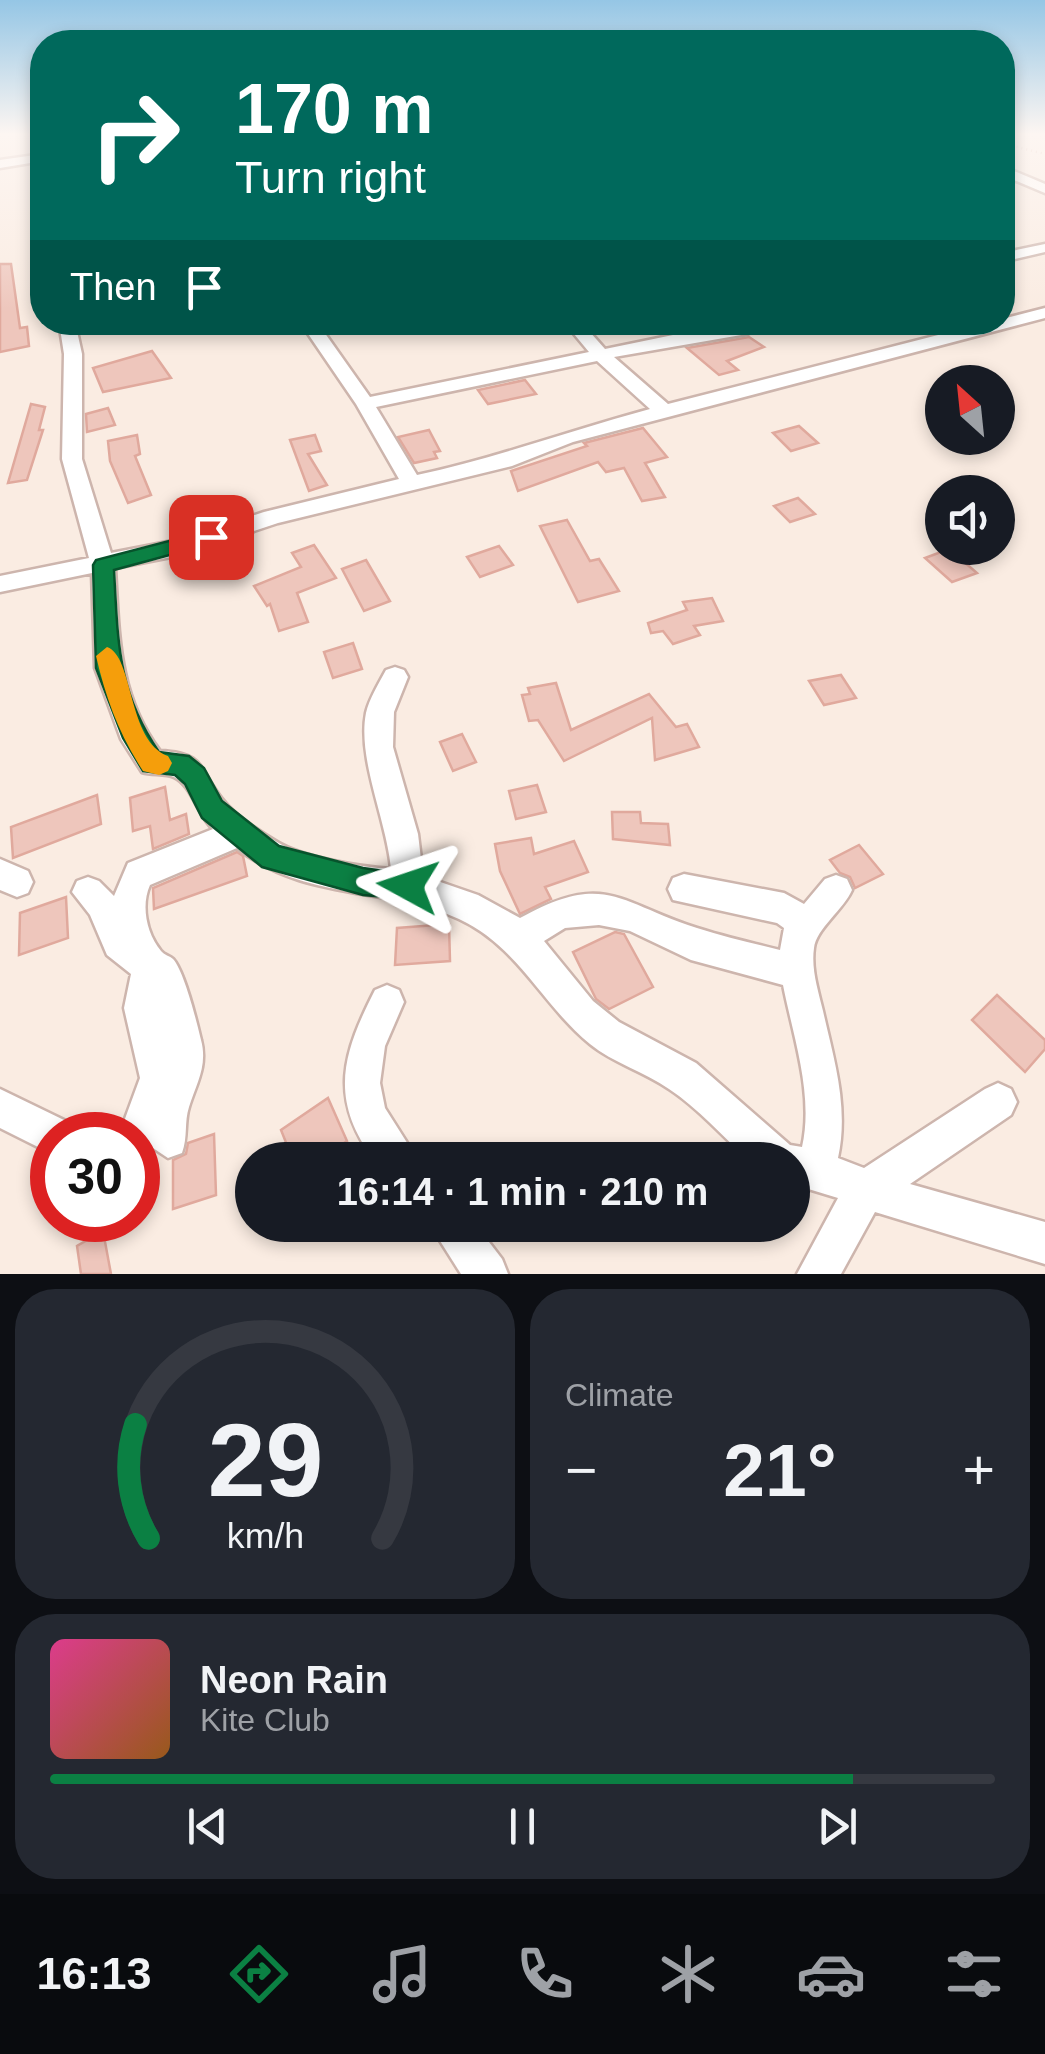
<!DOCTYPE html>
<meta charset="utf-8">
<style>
body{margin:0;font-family:Arial,sans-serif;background:#242831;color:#f1f3f6;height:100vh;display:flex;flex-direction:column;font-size:38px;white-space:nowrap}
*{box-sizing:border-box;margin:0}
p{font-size:32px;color:#9ea1a6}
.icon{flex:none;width:55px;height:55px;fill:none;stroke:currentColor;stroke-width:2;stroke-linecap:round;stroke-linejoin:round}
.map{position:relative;height:1274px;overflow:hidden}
.panel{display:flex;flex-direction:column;gap:15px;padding:15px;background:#0d0f14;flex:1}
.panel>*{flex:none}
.guide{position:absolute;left:30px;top:30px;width:985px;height:305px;border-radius:40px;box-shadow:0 5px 15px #0003;background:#00695c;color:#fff;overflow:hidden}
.needle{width:65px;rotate:333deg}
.controls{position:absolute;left:925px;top:365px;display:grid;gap:20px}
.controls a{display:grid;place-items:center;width:90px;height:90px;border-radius:50%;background:#171b24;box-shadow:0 5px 15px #0003;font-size:50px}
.speed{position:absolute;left:30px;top:1112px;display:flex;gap:20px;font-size:50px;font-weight:700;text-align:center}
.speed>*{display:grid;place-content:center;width:130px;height:130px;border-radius:50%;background:#171b24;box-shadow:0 5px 15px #0003;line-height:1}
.speed .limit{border:15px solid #d22;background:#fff;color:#111}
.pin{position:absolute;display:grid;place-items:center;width:85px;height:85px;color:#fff;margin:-42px;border-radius:20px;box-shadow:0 5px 15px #0006}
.me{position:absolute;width:110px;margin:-55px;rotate:275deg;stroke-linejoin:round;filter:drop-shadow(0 0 8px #0008)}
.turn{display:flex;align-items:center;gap:35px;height:210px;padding:0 40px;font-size:45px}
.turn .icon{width:130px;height:130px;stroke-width:2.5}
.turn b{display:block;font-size:70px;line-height:85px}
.then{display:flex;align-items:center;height:95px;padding:0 40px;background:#0003;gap:20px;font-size:38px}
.big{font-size:75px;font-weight:800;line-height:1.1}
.panel .card{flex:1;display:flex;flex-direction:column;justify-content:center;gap:15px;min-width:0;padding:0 35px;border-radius:40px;background:#242831}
.panel .dial{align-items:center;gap:0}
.dial svg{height:260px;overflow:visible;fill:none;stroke:#363941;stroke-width:7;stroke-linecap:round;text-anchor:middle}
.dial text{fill:#f1f3f6;stroke:none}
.song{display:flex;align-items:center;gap:30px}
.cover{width:120px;height:120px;border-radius:15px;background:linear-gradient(135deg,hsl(330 70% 55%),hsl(30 70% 35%))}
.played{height:10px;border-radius:5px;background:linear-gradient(90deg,#0b8043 85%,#363941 85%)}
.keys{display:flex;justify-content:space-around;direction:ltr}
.heat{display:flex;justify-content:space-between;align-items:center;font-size:55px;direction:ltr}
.panel .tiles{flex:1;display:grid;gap:15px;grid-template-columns:1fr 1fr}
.card:last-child{grid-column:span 2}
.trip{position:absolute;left:235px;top:1142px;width:575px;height:100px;border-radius:50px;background:#171b24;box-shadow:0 5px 15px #0003;font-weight:800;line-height:100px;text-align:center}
.tabs{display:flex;height:160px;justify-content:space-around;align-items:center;background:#090b0e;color:#9ea1a6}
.tabs .icon{width:70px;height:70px}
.tabs .on{color:#0b8043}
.tabs b{font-size:45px;color:#f1f3f6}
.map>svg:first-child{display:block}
</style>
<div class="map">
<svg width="1045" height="1274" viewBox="0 0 1045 1274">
<rect width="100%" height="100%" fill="#faece2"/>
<g fill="#eec6bc" stroke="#e0a99d" stroke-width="2.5">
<path d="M0,264H11L20,328L27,327L29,346L0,352Z"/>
<path d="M749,337L764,347L727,361L738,370L719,375L687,348Z"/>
<path d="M152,351L171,378L103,392L93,368Z"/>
<path d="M525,380L536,394L488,404L478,390Z"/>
<path d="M31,404L45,407L39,430H43L27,480L8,483Z"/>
<path d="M108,408L115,425L87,432L86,414Z"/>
<path d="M799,426L818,443L791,451L773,433Z"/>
<path d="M643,428L667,457L645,463L665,497L642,501L624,468L606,472L598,462L518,491L511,471L587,446L584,443Z"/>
<path d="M429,430L440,451L434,452L437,458L414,463L398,437Z"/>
<path d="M137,435L140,454L135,456L151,495L128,503L110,461L108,441Z"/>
<path d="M315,435L321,451L308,454L327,485L309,491L290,440Z"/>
<path d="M798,498L815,514L790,522L774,506Z"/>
<path d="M567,520L590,561L599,559L619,591L578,602L540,526Z"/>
<path d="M314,545L336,578L297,593L308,622L279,631L270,604L267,606L254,586L301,567L292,553Z"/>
<path d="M499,546L513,565L480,577L467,557Z"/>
<path d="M949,549L977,573L952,582L925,558Z"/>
<path d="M366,560L390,601L364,611L342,569Z"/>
<path d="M712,598L723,621L694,626L700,635L673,644L663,631L651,633L648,623L687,610L683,602Z"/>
<path d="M353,643L362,669L333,678L324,652Z"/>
<path d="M841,675L856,698L824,705L809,681Z"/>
<path d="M556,683L571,730L649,694L676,727L687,724L699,747L655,760L652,718L564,761L538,720L529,721L522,695L530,694L528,688Z"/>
<path d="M462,734L476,762L453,771L440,742Z"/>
<path d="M537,785L546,812L516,819L509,791Z"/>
<path d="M165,787L170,820L186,814L189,834L153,849L150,826L133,831L130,798Z"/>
<path d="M97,795L101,824L13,858L11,827Z"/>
<path d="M612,812H640L641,823L668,824L670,845L613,839Z"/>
<path d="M531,838L534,854L574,841L588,872L545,887L551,899L520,914L500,871L495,844Z"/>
<path d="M859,845L883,874L855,888L850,877L840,873L830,860Z"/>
<path d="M237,852L243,856L247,876L154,909L153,888Z"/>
<path d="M66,897L68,938L19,955L20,913Z"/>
<path d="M449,924L450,961L395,965L397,928Z"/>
<path d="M615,932L624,934L653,987L609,1009L596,999L573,952Z"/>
<path d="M997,995L1045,1040V1049L1025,1072L972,1020Z"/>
<path d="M328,1098L347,1141L319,1160H293L281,1130Z"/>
<path d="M214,1134L216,1195L173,1209V1160L186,1154L188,1143Z"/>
<path d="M103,1231L111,1274H81L77,1246Z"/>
</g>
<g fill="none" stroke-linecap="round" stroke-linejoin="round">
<g stroke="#cdb5ad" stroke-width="5">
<g id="minor">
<path d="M42,154V161L0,168V160Z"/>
<path d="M1002,166L1045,184V193L1002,175Z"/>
<path d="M1045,244V252L1002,262V253Z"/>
<path d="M1045,308V318L573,442L512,466L278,523L181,555L115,568C119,635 118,695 160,751C206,753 198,769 222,799C234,815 260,832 277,842C303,858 361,867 391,869C387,821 357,759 366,713C369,699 379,683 386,670L395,667L404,670L408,677L394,712L393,747L418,834L423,876L478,895L520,918C605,871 617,902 697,928C724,937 753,943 780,950L784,928L777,923L673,900L668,889L673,878L684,874L784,893L804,904L825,879L836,875L847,879L852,890C844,909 816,929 814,948C811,969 818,990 823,1011C834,1060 849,1107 838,1158L864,1168L985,1089L998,1083L1011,1089L1017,1102L1011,1115L910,1184L1045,1222V1264L875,1212L841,1274H797L838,1198L792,1184V1160H749C723,1137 698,1108 669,1089C645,1072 613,1063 590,1044C542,1005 518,946 459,919C387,886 303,901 237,848L150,885C141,905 146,933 161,951C164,955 170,956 173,959C184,971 197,1023 201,1040C208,1066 196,1084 189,1107C184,1122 188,1137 182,1153L168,1158L153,1148L138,1156V1135H119L140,1078L124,1008L131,974L107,955L90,915L72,892L77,881L88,877L99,881L114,896L128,863L213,829C198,816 192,785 174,777C165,773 152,775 142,772L121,739L95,668L92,573L0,592V576L89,558L62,459L64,354L59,322H75L82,354V459L111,553L178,540L264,512L399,479L356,404L300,322H317L370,397L589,352L564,322H581L605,349L707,328L769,322L747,334L614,357L668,404L989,322H1002V319ZM597,361L650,409C572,430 496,458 417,475L376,407ZM599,925L630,931L691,960L783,985C793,1036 814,1095 802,1147L790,1145L696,1063L619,1022L593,1001L544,941L565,928Z"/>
<path d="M0,859L28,871L33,882L28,893L17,897L0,890Z"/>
<path d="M387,985L399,990L404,1002L385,1046L380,1083L385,1108L418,1160H374C328,1098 343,1053 375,990Z"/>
<path d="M0,1089L66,1121L71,1135H52V1154L0,1128Z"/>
<path d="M430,1225H476L502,1259L508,1274H461Z"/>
</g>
</g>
<path stroke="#d2a99f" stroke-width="2.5" stroke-dasharray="1 4" stroke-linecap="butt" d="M1002,143L1045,154"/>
<use href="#minor" fill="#fff" fill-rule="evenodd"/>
</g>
<linearGradient id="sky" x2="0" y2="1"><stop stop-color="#95c6e5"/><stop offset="0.43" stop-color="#fdf6f2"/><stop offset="1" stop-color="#fdf6f2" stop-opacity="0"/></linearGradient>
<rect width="1045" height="312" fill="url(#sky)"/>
<path fill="#0b8043" stroke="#07532c" stroke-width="2.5" d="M211,530L221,537L218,542L114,570C118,640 117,692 159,752L189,756L204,768L222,801L279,846L363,868L418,876L423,886L418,895L408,899L363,895L262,867L202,818L185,784L175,775L143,771L123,738L96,668L93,565L96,560Z"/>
<path fill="#f59e0b" d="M107,647C134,656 127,741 168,756L172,763L168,771L159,775L143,771C119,734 106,699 96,656Z"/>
</svg>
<div class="controls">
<a><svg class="needle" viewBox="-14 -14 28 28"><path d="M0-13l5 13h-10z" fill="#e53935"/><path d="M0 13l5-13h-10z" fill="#9ea1a6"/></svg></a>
<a><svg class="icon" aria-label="sound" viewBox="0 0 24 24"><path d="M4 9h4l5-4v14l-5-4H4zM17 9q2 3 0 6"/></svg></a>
</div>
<div class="speed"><div class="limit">30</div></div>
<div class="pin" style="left:211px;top:537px;background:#d93025"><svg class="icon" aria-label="arrive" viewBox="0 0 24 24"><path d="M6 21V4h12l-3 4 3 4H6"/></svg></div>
<svg class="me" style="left:408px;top:886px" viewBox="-20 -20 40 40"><path d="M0-17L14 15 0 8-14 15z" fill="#0b8043" stroke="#fff" stroke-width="4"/></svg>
<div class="trip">16:14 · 1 min · 210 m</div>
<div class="guide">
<div class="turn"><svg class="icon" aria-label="right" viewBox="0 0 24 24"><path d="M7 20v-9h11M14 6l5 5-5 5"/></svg><div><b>170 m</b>Turn right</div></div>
<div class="then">Then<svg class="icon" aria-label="arrive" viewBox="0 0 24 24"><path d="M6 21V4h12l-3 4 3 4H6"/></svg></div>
</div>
</div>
<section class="panel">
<div class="tiles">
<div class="card dial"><svg viewBox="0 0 100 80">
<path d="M14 69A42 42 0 1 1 86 69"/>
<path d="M14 69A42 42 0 0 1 10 34" stroke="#0b8043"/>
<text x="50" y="56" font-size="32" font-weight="700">29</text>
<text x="50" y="72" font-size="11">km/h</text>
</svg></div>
<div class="card"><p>Climate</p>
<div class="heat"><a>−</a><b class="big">21°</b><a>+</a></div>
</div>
<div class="card">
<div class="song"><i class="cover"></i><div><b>Neon Rain</b><p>Kite Club</p></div></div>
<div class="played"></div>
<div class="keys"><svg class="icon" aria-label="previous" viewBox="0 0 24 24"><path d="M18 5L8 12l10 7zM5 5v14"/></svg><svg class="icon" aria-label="pause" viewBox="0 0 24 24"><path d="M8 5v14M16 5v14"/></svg><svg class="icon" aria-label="next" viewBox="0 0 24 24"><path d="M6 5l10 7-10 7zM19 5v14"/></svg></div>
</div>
</div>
</section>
<nav class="tabs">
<b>16:13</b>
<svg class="icon on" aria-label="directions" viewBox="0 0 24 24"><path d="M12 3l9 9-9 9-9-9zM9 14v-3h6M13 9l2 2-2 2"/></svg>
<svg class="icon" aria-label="music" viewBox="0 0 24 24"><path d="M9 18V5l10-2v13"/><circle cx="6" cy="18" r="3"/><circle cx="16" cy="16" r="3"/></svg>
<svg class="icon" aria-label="phone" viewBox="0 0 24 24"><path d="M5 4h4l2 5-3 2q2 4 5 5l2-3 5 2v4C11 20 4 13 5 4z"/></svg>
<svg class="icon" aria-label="climate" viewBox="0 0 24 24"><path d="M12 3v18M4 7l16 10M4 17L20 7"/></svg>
<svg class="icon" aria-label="car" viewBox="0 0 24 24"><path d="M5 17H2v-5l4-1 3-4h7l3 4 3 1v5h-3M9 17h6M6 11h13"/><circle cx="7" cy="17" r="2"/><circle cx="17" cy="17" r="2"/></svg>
<svg class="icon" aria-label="filters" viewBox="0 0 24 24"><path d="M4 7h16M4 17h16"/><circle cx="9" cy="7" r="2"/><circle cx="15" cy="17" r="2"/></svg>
</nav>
